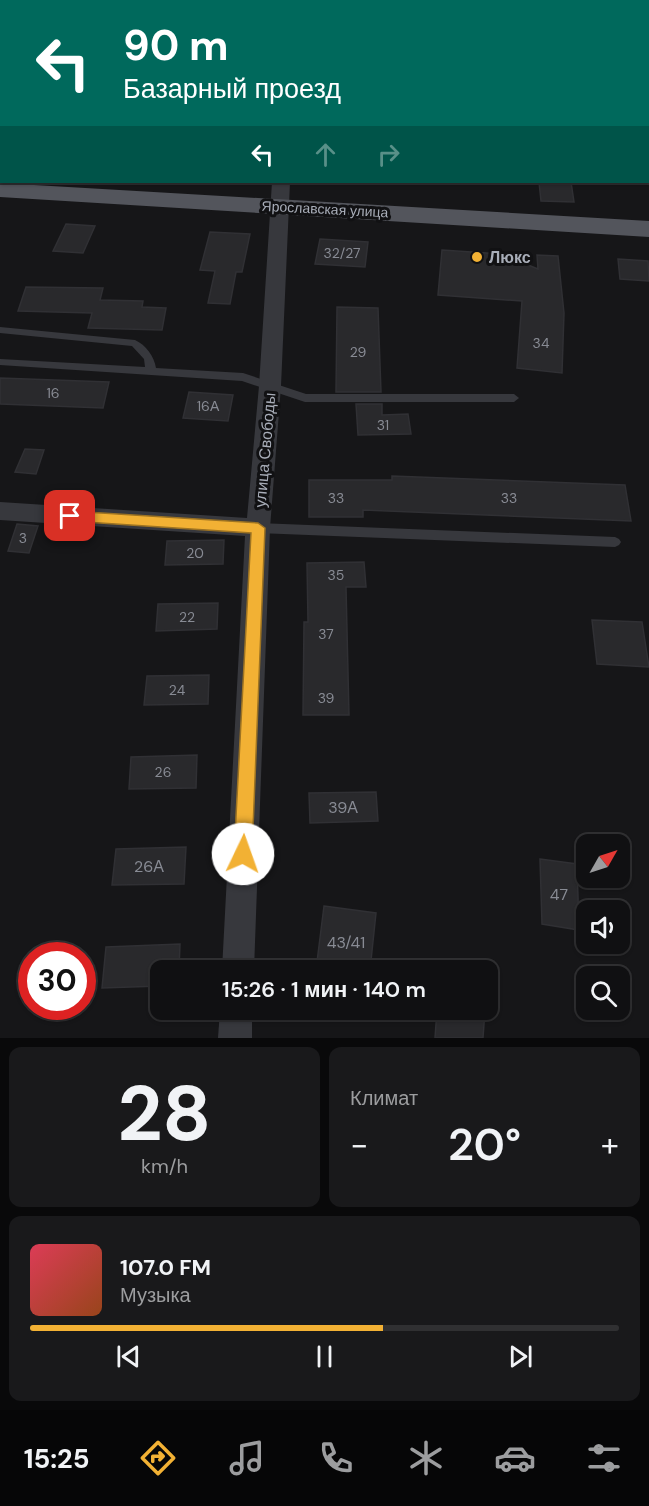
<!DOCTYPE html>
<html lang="ru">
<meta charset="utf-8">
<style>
body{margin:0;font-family:"DM Sans",sans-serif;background:#19191b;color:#f1f3f6;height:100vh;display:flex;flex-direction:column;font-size:22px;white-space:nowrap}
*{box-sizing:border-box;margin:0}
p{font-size:20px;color:#9c9d9f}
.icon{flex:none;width:33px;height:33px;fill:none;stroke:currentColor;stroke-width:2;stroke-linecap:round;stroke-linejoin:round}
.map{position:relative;height:1038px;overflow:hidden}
.side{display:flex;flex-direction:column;gap:9px;padding:9px;background:#09090a;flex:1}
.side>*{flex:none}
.hud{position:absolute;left:0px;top:0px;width:650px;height:183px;box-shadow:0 2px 4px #0004,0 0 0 2px #303032;background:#00695c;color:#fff;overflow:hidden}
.needle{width:39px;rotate:51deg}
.tools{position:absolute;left:576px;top:834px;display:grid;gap:12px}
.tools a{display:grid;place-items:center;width:54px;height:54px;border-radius:12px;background:#101012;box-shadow:0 2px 4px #0004,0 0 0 2px #303032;font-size:30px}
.speed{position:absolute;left:18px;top:942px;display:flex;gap:12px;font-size:30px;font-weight:700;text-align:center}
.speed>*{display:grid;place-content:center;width:78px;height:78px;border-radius:50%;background:#101012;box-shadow:0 2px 4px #0004,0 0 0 2px #303032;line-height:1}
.speed .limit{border:9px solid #d22;background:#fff;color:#111}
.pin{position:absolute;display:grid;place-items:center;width:51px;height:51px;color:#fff;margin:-26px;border-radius:12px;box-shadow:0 3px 9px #0006}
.me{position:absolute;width:66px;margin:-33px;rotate:3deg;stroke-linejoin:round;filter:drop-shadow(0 0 4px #0008)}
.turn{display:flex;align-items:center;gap:21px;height:126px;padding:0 24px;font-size:27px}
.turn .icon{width:78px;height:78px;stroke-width:2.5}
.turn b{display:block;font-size:42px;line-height:51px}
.lanes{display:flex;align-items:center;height:57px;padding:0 24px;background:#0003;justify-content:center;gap:30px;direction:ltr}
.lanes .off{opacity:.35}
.big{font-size:45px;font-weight:600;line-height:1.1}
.side .card{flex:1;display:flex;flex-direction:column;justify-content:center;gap:9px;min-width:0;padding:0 21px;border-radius:12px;background:#19191b}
.side .dial{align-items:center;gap:0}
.dial b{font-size:78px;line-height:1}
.song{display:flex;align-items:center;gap:18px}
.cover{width:72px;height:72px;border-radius:9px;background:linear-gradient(135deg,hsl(350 70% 55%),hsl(20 70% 35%))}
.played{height:6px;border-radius:3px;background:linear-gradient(90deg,#f2b134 60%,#303032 60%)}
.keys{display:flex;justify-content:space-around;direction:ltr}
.heat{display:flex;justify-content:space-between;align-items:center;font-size:33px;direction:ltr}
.side .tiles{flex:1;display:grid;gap:9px;grid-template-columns:1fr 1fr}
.card:last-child{grid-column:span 2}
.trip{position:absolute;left:150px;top:960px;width:348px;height:60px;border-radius:12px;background:#101012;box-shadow:0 2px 4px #0004,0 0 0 2px #303032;font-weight:600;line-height:60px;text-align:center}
.dock{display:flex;height:96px;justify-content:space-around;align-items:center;background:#060607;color:#9c9d9f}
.dock .icon{width:42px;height:42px}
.dock .on{color:#f2b134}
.dock b{font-size:27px;color:#f1f3f6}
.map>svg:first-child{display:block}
</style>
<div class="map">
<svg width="649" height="1038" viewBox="0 0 649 1038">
<rect width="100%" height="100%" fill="#161618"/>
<g fill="#29292c" stroke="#303034" stroke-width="1.5">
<path d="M539,182H571L574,202L541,201Z"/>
<path d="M66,224L95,226L83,253L53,251Z"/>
<path d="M210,232L250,234L242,272H236L230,304L208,303L215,271L200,270Z"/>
<path d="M320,239L368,242L365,267L315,264Z"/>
<path d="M442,250L501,254L538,269L537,255L558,256L564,313L562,373L517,368L522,301L438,295Z"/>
<path d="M618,259L648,261L649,281L620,279Z"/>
<path d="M26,287L103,288L100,300L143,301L142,307L166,308L162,330L88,328L92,313L18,311Z"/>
<path d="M337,307L378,308L381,392H336Z"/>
<path d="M0,378L109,382L103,408L0,404Z"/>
<path d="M189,392L233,395L228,421L183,418Z"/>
<path d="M356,404H382V415L408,414L411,434L358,435Z"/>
<path d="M25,449L44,450L36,474L15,472Z"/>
<path d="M392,476L625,485L631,521L363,510V517H309V480H392Z"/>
<path d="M17,524L38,526L29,553L8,551Z"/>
<path d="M224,540L223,564L165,565L167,541Z"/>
<path d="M364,562L366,587H346L349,715H303L304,622H308L307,563Z"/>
<path d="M218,603L217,629L156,631L158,604Z"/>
<path d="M592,620L642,622L649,667L597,664Z"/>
<path d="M209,675L208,704L144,705L147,676Z"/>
<path d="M197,755L196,788L129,789L131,757Z"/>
<path d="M376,792L378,821L310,823L309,793Z"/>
<path d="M186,847L184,884L112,885L116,849Z"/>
<path d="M540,859L577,864L579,930L542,924Z"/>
<path d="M324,906L376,913L370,970H316Z"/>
<path d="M180,944L179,970H160V986L102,988L106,947Z"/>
<path d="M437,1010H485L483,1038H435Z"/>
</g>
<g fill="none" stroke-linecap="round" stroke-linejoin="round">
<g fill="#37383d" fill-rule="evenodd">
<path d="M80,0H89L79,2Z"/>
<path d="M0,327L135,340C146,345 154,356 156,368L243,373L306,394H514L519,398L514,402H305L242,381L0,365V359L145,367L144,359L132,346L0,333Z"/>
<path d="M258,523L615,537L619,539L621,542L619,545L615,547L258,533L252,528Z"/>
</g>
<g fill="#37383d" fill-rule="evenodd">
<rect x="282" y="0" width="14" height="2"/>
<path d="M272,182H290L281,386L270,528L254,970H222L245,536L0,520V502L247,518L259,386Z"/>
<path d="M220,1010H252V1038H218Z"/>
</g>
<path fill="#53555c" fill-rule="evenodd" d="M0,183L649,221V237L0,197Z"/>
</g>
<path fill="#f2b134" stroke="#9d7322" stroke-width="1.5" d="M70,511L258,523L265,528L252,854L249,860L243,862L237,860L234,854L251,533L70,521L63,516Z"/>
<circle fill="#f2b134" stroke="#111113" stroke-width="2" cx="477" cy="257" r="6"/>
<g text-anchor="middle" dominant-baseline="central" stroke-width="6" stroke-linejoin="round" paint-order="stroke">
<g font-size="14" fill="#a8adb8" stroke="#111113">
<text transform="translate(325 209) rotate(3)">Ярославская улица</text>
</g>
<g font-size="14" fill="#888b94">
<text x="342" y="253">32/27</text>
<text x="541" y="343">34</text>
<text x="358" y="352">29</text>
<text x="53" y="393">16</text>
<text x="208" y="406">16А</text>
<text x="383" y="425">31</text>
<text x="336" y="498">33</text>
<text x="509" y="498">33</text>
<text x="23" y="538">3</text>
<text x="195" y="553">20</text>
<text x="336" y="575">35</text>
<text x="187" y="617">22</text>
<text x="326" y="634">37</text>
<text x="177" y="690">24</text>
<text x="326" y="698">39</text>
<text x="163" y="772">26</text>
</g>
<g font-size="16" font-weight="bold" fill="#a8adb8" stroke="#111113" text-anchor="start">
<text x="489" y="257">Люкс</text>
</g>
<g font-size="16" fill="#a8adb8" stroke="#111113">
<text transform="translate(265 450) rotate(-85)">улица Свободы</text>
</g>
<g font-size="16" fill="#888b94">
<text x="343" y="807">39А</text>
<text x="149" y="866">26А</text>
<text x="559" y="894">47</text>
<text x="346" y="942">43/41</text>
</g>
</g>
</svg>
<div class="tools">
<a><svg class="needle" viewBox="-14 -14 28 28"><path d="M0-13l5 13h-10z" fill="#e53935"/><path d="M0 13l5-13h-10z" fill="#9c9d9f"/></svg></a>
<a><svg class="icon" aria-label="sound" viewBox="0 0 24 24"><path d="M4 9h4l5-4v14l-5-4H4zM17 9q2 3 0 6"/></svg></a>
<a><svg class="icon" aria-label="search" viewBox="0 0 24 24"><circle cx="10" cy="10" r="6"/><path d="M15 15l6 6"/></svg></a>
</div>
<div class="speed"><div class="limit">30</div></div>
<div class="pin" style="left:70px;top:516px;background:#d93025"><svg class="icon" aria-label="arrive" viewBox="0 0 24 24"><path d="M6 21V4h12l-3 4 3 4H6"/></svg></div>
<svg class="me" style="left:243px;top:854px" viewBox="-20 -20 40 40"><circle r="19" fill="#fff"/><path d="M0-13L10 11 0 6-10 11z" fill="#f2b134"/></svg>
<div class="trip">15:26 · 1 мин · 140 m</div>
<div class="hud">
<div class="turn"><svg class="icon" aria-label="left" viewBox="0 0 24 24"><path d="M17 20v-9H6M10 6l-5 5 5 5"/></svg><div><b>90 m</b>Базарный проезд</div></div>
<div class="lanes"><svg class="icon" aria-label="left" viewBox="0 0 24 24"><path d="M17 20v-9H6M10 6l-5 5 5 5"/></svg><svg class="icon off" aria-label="ahead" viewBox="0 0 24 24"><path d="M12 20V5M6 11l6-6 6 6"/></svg><svg class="icon off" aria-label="right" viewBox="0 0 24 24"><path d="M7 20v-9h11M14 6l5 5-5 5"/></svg></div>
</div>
</div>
<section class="side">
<div class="tiles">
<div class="card dial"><b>28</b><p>km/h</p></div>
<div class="card"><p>Климат</p>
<div class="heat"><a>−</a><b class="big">20°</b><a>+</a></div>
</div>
<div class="card">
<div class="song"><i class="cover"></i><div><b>107.0 FM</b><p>Музыка</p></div></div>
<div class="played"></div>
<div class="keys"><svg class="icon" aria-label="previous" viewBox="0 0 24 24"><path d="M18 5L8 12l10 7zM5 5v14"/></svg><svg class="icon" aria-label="pause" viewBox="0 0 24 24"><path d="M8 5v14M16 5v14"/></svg><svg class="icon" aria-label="next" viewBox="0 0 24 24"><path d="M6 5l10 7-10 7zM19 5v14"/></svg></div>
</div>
</div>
</section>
<nav class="dock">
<b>15:25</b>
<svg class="icon on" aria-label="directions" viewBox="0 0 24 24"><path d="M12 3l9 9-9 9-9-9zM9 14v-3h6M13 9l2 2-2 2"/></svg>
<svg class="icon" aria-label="music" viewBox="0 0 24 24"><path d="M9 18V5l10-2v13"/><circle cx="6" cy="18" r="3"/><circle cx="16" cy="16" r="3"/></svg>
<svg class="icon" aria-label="phone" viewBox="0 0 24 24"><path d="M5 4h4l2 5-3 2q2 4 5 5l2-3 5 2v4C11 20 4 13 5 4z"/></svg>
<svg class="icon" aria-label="climate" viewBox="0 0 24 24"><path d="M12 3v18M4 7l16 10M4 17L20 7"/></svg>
<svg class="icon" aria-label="car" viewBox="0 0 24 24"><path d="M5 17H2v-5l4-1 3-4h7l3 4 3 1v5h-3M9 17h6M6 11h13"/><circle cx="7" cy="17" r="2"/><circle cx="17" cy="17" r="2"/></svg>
<svg class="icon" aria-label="filters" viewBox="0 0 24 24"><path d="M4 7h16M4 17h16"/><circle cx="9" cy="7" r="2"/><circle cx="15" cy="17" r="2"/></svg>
</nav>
